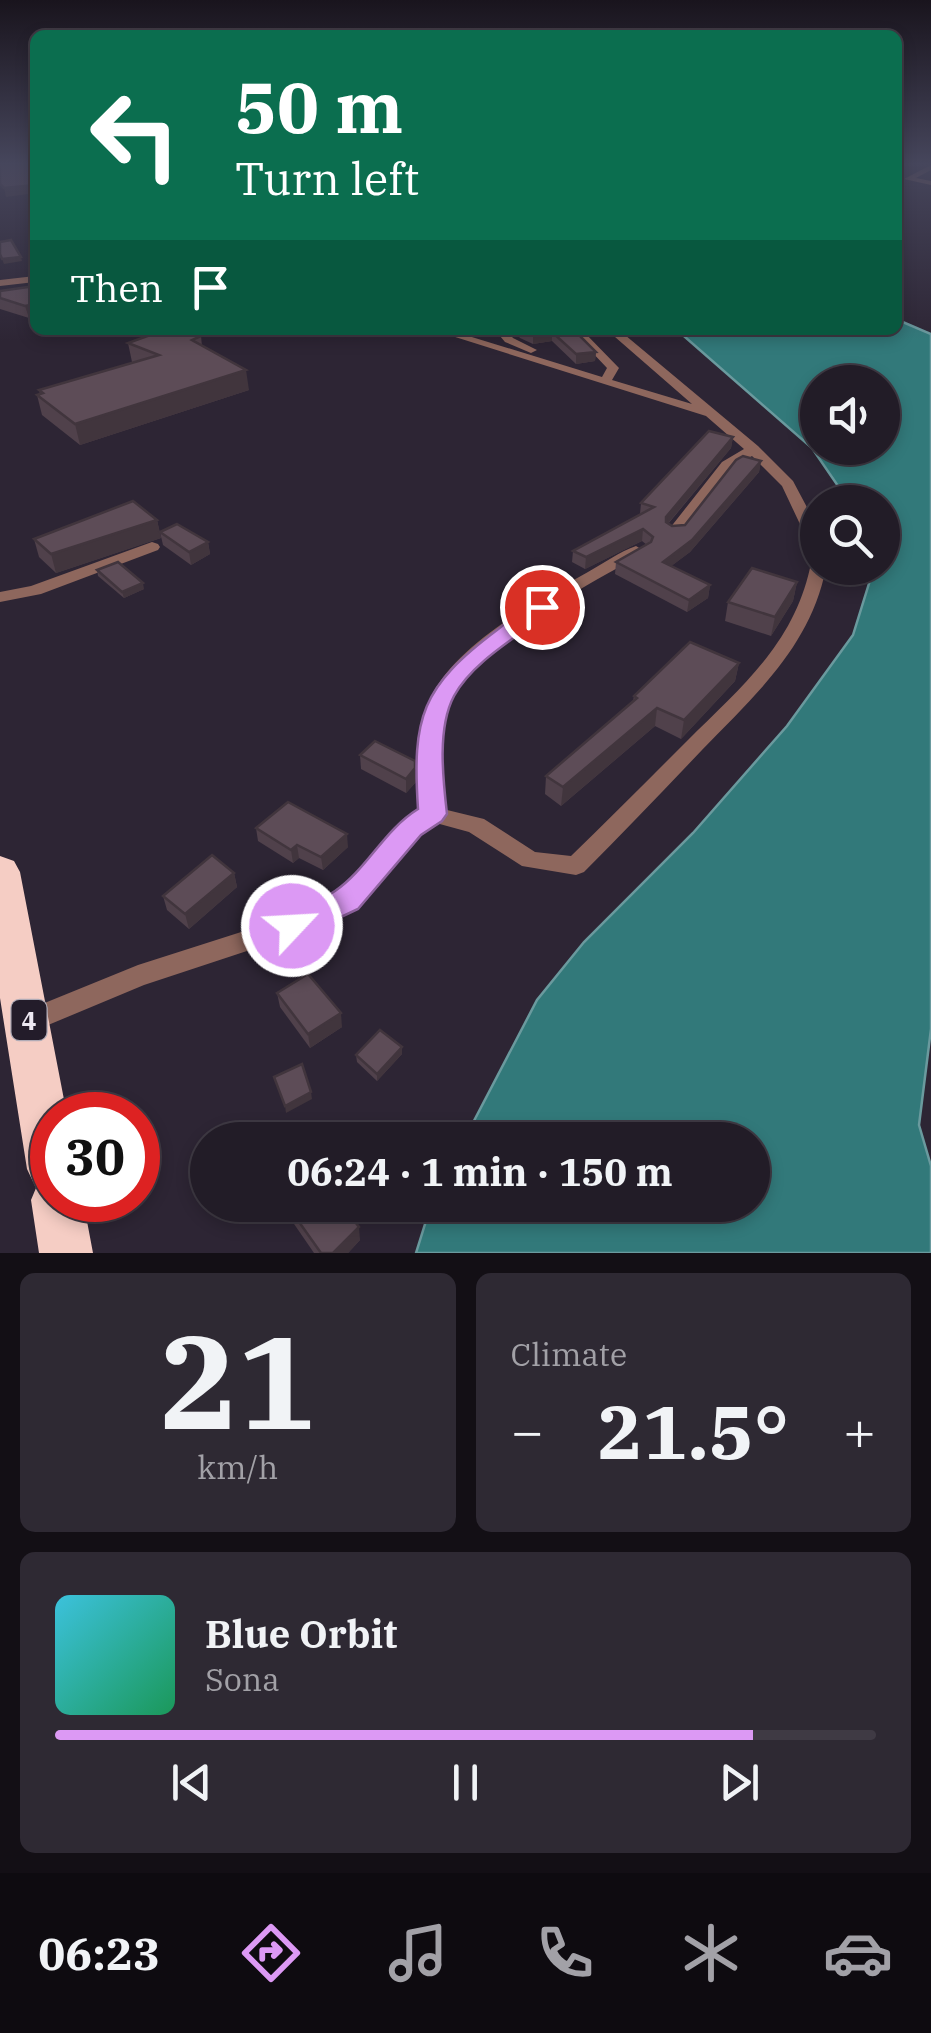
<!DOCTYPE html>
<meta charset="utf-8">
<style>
body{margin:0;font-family:"IBM Plex Serif",serif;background:#2e2933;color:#f1f3f6;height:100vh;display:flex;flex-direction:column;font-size:38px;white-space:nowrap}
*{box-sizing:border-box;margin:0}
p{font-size:32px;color:#a2a1a7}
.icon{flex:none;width:55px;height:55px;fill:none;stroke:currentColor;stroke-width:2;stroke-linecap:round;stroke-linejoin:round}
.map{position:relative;height:1253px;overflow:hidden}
.sheet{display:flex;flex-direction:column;gap:20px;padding:20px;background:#130f15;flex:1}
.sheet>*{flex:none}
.hud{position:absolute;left:30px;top:30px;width:872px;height:305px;border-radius:15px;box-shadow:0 5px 15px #0003,0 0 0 2px #3f3a44;background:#0b6e4f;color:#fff;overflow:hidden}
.controls{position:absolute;left:800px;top:365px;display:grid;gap:20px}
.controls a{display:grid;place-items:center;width:100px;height:100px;border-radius:50%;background:#221c27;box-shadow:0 5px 15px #0003,0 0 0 2px #3f3a44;font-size:50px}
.speed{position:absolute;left:30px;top:1092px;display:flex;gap:20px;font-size:50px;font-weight:700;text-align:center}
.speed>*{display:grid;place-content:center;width:130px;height:130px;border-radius:50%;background:#221c27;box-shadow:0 5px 15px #0003,0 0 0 2px #3f3a44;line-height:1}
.speed .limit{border:15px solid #d22;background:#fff;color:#111}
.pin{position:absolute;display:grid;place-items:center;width:85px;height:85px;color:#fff;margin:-42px;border:5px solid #fff;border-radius:50%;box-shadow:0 2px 10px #0007}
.me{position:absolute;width:110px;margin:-55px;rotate:65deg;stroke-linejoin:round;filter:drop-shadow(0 0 8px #0008)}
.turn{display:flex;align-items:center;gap:35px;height:210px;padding:0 40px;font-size:45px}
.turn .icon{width:130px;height:130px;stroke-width:2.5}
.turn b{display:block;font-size:70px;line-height:85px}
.then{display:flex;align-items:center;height:95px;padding:0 40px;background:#0003;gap:20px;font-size:38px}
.big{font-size:75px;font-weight:700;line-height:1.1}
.sheet .card{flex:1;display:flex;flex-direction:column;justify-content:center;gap:15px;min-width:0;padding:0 35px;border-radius:15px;background:#2e2933}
.sheet .dial{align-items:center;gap:0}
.dial b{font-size:130px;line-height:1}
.song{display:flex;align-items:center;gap:30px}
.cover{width:120px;height:120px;border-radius:15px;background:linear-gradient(135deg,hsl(190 70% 55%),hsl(150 70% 35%))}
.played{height:10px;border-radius:5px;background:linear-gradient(90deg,#dc99f4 85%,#3f3a44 85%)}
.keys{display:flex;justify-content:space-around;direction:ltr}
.heat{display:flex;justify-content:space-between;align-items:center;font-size:55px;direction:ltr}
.sheet .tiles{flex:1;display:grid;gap:20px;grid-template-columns:1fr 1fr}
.card:last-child{grid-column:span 2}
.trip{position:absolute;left:190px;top:1122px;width:580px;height:100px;border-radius:50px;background:#221c27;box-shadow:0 5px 15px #0003,0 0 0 2px #3f3a44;font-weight:700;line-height:100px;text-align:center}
.tab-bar{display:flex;height:160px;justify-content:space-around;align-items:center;background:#0e0b10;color:#a2a1a7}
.tab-bar .icon{width:70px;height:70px}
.tab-bar .active{color:#dc99f4}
.tab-bar b{font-size:45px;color:#f1f3f6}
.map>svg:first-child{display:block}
</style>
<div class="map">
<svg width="931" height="1253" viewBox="0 0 931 1253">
<rect width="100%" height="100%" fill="#2d2534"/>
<path fill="#32797a" stroke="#6a9a9e" stroke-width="2.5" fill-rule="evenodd" d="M898,320L931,334V1029L919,1125L931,1166V1253H416L431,1205H752V1140H464L537,1000L584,942L693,833L787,726L853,635L871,577L867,568H882V502H849L812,448L677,330H898ZM818,382H882V448H818Z"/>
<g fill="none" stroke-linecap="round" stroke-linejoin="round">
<g fill="#8e675d" fill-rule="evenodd">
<path d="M931,165V170L916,178L931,181V185L904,179Z"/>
<path d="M35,276V282L0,286V280Z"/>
<path d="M433,330H449L602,377L607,368L571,330H582L619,368L612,380L692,404L607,330H619L758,446L793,481L818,528V561L810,556L807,539L782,486L752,456L732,468L680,534H670L667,531L670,528L722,462L744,449L706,416Z"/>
<path d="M495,330H506L513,338L537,350L531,353L505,342Z"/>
<path d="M152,542L158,544L160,547L158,550L41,594L0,602V592L31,586Z"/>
<path d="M636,546L644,551L642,554C587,586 465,648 445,709C435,741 440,776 443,809L484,819L535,852L571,856C610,818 648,780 687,741C740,688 793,645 810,568L818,563V568H826C810,647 756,694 702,750C663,791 624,832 584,872L576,875L522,866L469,832L436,823L419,834L355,907L301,933L144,985L29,1033L20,1029L16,1021L20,1013L138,965L285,918L339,893L403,822L422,810C419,775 415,736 428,703C452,646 536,601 588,572C604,563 619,552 636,546Z"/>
</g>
<path fill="#f5cdc4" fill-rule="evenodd" d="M0,856L14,861L20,872L67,1115H52V1200H83L93,1253H39L31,1200L36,1188L27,1169L0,998Z"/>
</g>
<g fill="#50414b">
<path d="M35,286L29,318L0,309V291Z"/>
<path d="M513,330H574L596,352L595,361L576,364L552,341L533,344L520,338Z"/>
<path d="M201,336L202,346L249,390L80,445L42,415L37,395L40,394L39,390L134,363L132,362L128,343Z"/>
<path d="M733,437L731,448L668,524L672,526L685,525L761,461L759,472L690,552L671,566L710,585L708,598L687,612L615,574L616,562L647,545L642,541L585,569L572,562L573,551L640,514L641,503Z"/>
<path d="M157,520L161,538L56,573L39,557L34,539Z"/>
<path d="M160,532L208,542L210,554L191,565L163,545Z"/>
<path d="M97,570L144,589L124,598L98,576Z"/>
<path d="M797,582L793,601L771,636L725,621L728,602Z"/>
<path d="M739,663L735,681L681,739L655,726L561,806L545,794L546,776L633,701L634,696Z"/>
<path d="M360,755L415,768L416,782L406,793L361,769Z"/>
<path d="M256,828L348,847L323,870L299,858L293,863L258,841Z"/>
<path d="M234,873L237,887L189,929L167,910L163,896Z"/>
<path d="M277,993L342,1027L310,1048L280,1007Z"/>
<path d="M402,1047V1054L377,1081L357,1062L356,1055Z"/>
<path d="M281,1205H342L360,1240L348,1253H314Z"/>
</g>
<g fill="#41353d">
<path d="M35,185V193L6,197L4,188Z"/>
<path d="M21,257L22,261L4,264L2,259Z"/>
<path d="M35,304V317L29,318L25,306Z"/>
<path d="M552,332V341L533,344V334Z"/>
<path d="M596,352L595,361L576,364V354Z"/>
<path d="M246,370L249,390L80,445L75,424Z"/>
<path d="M733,437L731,448L664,528L666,517Z"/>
<path d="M761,461L759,472L690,552L661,574L663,562Z"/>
<path d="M157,520L161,538L56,573L51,554Z"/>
<path d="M643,529L642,541L585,569L586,557Z"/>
<path d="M208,542L210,554L191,565L189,552Z"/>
<path d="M797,582L793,601L771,636L775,617Z"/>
<path d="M143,583L144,589L124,598L122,592Z"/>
<path d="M710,585L708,598L687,612L689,600Z"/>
<path d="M739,663L735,681L681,739L684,720Z"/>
<path d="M657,708L655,726L561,806L563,787Z"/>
<path d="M415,768L416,782L406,793V779Z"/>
<path d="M347,834L348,847L323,870L321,857Z"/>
<path d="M297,845L299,858L293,863L291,850Z"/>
<path d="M234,873L237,887L189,929L185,914Z"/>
<path d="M341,1013L342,1027L310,1048L308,1034Z"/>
<path d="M402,1047V1054L377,1081V1074Z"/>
<path d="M311,1092L312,1099L286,1113L285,1106Z"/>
<path d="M359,1227L360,1240L348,1253H333Z"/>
</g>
<g fill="#5d4c57" stroke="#41353d" stroke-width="2.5">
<path d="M0,165H35V185L4,188L0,184Z"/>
<path d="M11,240L21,257L2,259L0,254V242Z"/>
<path d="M35,286V304L25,306L0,298V291Z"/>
<path d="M164,330H180L201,336L192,340L246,370L75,424L37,395L43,393L39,390L159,355L128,343Z"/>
<path d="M524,330H574L596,352L576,354L552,332L533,334Z"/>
<path d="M709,431L733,437L666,517V522L672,526L685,525L736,460L743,456L761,461L692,540L663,562L710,585L689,600L616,562L651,542L653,537L643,529L586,557L573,551L654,507L641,503Z"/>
<path d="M133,501L157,520L51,554L34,539Z"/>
<path d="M177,524L208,542L189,552L160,532Z"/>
<path d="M118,562L143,583L122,592L97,570Z"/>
<path d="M752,568L797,582L775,617L728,602Z"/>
<path d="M690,642L739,663L684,720L657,708L563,787L546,776L637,698L634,696Z"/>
<path d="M375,741L415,761V768L406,779L360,755Z"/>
<path d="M288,802L347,834L321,857L297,845L291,850L256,828Z"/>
<path d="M212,855L234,873L185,914L163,896Z"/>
<path d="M308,974L341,1013L308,1034L277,993Z"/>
<path d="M380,1030L402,1047L377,1074L356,1055Z"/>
<path d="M302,1064L311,1092L285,1106L274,1077Z"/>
<path d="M287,1205H342L359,1227L333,1253H321Z"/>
</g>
<linearGradient id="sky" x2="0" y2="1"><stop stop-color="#19141d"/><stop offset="0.48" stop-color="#46465c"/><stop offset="1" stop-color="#46465c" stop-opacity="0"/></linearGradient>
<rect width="931" height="341" fill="url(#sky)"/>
<path fill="#dc99f4" stroke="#8f639f" stroke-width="2.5" d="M542,601L553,607L549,612C519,636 473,661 454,696C437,728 443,779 447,814L442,821L421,835L358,909L303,935L292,939L281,935L276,926C287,905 317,904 335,891C367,869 384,830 418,809C412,717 421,687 497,630C510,620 525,605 542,601Z"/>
<g text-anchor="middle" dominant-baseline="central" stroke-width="10" stroke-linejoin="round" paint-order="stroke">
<rect fill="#231c2a" stroke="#b0abb6" stroke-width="2.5" x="11.5" y="1000" width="35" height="40" rx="8"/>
<g font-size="25" font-weight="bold" fill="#ede8f2">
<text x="29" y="1020">4</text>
</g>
</g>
</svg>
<div class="controls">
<a><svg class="icon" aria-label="sound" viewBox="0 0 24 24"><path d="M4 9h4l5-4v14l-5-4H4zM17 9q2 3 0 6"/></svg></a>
<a><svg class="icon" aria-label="search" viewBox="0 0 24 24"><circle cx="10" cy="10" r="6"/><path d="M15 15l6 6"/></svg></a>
</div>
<div class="speed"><div class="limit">30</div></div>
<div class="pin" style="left:542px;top:607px;background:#d93025"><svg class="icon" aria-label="arrive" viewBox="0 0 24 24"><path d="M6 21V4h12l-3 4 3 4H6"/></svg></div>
<svg class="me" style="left:292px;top:926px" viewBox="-20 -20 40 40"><circle r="17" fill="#dc99f4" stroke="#fff" stroke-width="3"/><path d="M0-11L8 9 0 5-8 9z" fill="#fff"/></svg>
<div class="trip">06:24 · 1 min · 150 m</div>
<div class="hud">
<div class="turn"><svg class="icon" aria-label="left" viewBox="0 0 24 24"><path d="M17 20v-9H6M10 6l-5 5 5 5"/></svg><div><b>50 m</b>Turn left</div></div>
<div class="then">Then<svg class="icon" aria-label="arrive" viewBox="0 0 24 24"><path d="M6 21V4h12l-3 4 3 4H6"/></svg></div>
</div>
</div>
<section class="sheet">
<div class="tiles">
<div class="card dial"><b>21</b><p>km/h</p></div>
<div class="card"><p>Climate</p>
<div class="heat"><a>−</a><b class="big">21.5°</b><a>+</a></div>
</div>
<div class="card">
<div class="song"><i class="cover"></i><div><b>Blue Orbit</b><p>Sona</p></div></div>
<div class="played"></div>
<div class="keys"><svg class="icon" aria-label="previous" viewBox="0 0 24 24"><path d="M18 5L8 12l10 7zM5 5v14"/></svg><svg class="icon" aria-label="pause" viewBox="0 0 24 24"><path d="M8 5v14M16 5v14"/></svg><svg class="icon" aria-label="next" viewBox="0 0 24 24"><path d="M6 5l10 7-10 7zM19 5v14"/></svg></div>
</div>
</div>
</section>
<nav class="tab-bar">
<b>06:23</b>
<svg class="icon active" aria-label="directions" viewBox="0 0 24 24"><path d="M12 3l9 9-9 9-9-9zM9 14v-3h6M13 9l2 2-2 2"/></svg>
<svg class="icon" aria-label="music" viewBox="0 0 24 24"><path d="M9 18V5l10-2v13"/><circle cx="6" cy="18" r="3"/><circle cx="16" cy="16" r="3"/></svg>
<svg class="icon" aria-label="phone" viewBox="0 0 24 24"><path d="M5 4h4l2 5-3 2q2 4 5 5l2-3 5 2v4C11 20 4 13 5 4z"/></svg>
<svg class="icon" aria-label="climate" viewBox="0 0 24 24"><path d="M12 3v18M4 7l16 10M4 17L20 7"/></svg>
<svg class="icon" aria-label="car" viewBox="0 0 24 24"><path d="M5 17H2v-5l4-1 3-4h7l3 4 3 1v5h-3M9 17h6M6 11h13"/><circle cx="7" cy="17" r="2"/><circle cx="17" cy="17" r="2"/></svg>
</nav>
